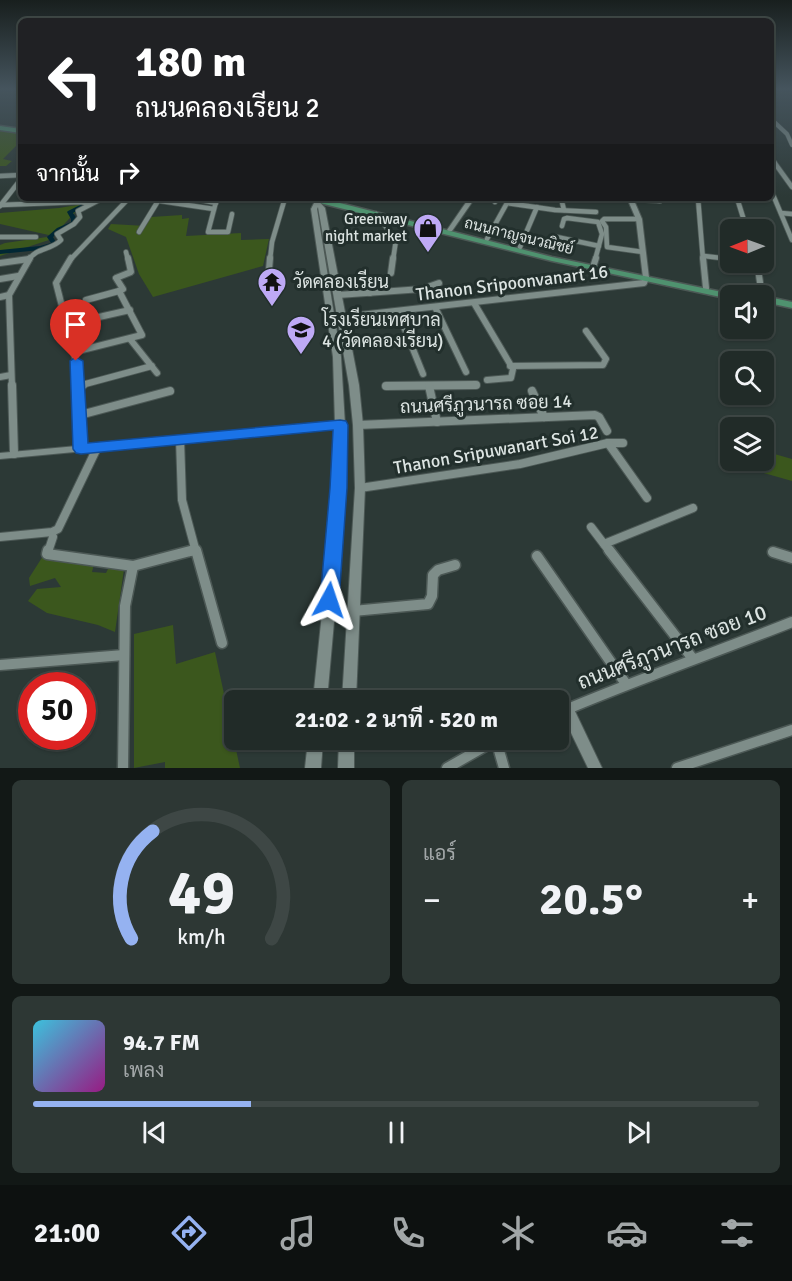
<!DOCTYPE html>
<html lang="th">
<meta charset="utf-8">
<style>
body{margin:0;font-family:Signika,Sarabun,sans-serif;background:#2d3734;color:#f1f3f6;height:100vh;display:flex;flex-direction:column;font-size:22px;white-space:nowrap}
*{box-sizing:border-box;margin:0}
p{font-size:20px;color:#a2a7a8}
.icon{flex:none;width:33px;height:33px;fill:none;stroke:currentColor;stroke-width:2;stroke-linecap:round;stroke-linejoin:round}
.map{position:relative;height:768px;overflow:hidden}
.drawer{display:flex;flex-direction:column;gap:12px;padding:12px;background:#121816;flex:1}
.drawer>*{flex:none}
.guide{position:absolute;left:18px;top:18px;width:756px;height:183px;border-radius:9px;box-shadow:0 2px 4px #0004,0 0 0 2px #3e4745;background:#202124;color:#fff;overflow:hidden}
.needle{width:39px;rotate:269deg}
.controls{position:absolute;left:720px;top:219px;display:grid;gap:12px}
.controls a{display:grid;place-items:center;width:54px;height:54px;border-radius:9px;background:#212b28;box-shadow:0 2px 4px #0004,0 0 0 2px #3e4745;font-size:30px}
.speed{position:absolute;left:18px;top:672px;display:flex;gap:12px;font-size:30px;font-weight:700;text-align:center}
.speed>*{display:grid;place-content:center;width:78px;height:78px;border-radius:50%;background:#212b28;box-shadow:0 2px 4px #0004,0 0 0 2px #3e4745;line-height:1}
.speed .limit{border:9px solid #d22;background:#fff;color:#111}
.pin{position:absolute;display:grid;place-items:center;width:51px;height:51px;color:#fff;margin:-62px -26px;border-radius:50% 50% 50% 0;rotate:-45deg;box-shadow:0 0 6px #0007}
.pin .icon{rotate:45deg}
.me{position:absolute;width:66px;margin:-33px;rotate:5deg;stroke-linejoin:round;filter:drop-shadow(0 0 4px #0008)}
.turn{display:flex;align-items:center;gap:21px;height:126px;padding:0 18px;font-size:27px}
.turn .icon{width:78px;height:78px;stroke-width:2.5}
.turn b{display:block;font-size:42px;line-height:51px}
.then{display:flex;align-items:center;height:57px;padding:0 18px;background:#0003;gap:12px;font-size:22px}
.big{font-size:45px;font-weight:700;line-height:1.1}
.drawer .card{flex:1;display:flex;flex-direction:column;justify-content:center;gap:9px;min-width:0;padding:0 21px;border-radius:9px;background:#2d3734}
.drawer .dial{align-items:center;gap:0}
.dial svg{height:156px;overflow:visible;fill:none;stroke:#3e4745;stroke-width:7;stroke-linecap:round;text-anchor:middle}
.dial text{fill:#f1f3f6;stroke:none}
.song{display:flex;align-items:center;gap:18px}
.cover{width:72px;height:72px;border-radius:9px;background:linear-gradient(135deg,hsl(190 70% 55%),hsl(310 70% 35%))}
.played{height:6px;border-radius:3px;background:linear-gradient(90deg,#95b2f1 30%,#3e4745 30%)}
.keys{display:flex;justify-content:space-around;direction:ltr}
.heat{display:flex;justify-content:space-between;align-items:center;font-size:33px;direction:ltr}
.drawer .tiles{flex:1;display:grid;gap:12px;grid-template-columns:1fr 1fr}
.card:last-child{grid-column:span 2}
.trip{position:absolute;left:224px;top:690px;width:345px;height:60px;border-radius:9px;background:#212b28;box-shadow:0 2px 4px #0004,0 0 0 2px #3e4745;font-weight:700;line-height:60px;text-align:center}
.tab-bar{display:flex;height:96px;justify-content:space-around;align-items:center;background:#0d1110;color:#a2a7a8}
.tab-bar .icon{width:42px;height:42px}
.tab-bar .active{color:#95b2f1}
.tab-bar b{font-size:27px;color:#f1f3f6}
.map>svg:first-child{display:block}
</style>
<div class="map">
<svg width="792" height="768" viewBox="0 0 792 768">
<rect width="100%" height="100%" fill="#2c3936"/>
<g fill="#3b571d">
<path d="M0,130L21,132V141L3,159L12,161L6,166H0Z"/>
<path d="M83,204L53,236L0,224V213L59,208Z"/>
<path d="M182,215V219L189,218L186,236L241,233V240L269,239L263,266L153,297L139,274L126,237L108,229L111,224L146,226L151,217Z"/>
<path d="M47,237L49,240L0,256V245L5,243Z"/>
<path d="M764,451L792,459V481L742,467L743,461L764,460Z"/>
<path d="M43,556L94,564L92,572L106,573L109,567L124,569L115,632L98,625L47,613L28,601L37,589L61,587L55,578L30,586L29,578Z"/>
<path d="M173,625L176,664L215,652L240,768H165V762L134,768V634Z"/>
</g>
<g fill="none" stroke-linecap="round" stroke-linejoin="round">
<path fill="#012734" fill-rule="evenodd" d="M90,200L94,201L73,213L77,219L75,224L61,230L53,237L57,244L56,245L40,250L0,254V250L40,246L51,243L47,237L48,236L57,228L71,222V219L67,212L68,211Z"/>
<g stroke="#4c5855" stroke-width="5">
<g id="minor-far4">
<path d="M771,119L787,134L792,145"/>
<path d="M771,157L775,163"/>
</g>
</g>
<g stroke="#4c5855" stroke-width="6">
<g id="minor-far3">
<path d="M774,162L792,187"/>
<path d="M0,176L21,175"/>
<path d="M771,190L792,240"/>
<path d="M140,198L214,209"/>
<path d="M190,198L216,203"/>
<path d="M217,198L208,232H228L232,214"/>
<path d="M561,198L564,210"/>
<path d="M698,198L703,260"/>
<path d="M737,198L747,230"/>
<path d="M630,199L660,201"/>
<path d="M495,202L496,198"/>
<path d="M0,205L81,202L90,204"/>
<path d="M0,206L21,179"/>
<path d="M781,213L792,214"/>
<path d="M376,214L396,240L393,260"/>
<path d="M639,219H604L602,221L606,227L607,247L643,252"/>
<path d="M562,226L564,219L567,218L598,222L602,234L595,260"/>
<path d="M139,232L158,201"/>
<path d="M552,236L599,246"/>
<path d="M0,237H36"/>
<path d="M487,239L507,203L555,210L596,212"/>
<path d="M520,247L537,207"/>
<path d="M126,252L128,260"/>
<path d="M704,256L730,259"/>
<path d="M24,260L29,259"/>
<path d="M29,260C35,248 52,250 61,240L57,234L74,224L80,217L78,211L103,198"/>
<path d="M70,260L129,198"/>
<path d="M270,260L272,242L285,198"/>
</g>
</g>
<g stroke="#4c5855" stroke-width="8">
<g id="minor-far2">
<path d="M71,258L56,283L76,361L77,386"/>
<path d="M703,258L706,288"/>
<path d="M723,258L730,259"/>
<path d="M757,262L762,296"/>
<path d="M0,263L29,259"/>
<path d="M594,264L596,258"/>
<path d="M391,273L393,258"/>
<path d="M0,279L18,276"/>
<path d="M367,280L370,293"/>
<path d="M267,294L270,258"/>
<path d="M338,295L422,289L439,283"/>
<path d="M0,297L9,295"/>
<path d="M86,300L119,291"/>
<path d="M474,303L513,369L511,378L487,380"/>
<path d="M435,307L466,372"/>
<path d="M398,312L423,374"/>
<path d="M99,317L130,310"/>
<path d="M342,317L644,283L646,278"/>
<path d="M130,339L157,373"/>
<path d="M74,352L142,335L119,291L123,289L116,278L131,272L128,258"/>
<path d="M510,366L603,365L606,359L586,331"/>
<path d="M0,377L11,375"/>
<path d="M12,386L9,295L30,258"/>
<path d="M78,386L152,366"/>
<path d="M386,386L476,385"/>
</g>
</g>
<g stroke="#4c5855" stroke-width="10">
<g id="minor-far1">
<path d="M12,385L14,454"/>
<path d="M77,385L81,449"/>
<path d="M78,386L83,385"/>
<path d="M386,386L476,385"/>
<path d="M429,386L437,422"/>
<path d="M532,391L544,417"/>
<path d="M80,415L170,391"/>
<path d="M358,425L595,415L599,417L607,431"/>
<path d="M180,439L182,500L196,552"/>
<path d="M608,443H623"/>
<path d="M360,488L520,464L608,443L647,498"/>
<path d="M591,527L610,552"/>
<path d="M0,537L52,532L58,529L97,448"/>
<path d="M604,544L693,508"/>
<path d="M48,552L53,537"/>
<path d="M190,552L195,550"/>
</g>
</g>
<g stroke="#4c5855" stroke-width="13">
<g id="minor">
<path d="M48,550L47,554L133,566"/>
<path d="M196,550L222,643"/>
<path d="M609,550L693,659"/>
<path d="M773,552L792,558"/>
<path d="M537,556L626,684"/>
<path d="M353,611L428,604L432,596L433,575L438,570L455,565"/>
<path d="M0,665L124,655"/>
<path d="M558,713C635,680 714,653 792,622"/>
<path d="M496,740L504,768"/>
<path d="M123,768L125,606L133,566L194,550"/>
<path d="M447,768L496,740"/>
<path d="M677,768L792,730"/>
</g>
</g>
<g stroke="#4c5855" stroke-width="2">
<g id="tertiary">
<path d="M469,198H475L452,231H448L447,230Z"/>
<path d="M627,198H633L642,219L649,278L646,280L643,278L636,219Z"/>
<path d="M340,422L343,423L344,425L343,427L0,459V453Z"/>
<path d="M567,704L572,705L602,768H588L560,710L562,705Z"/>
</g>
</g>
<g stroke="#4c5855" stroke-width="2">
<g id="secondary">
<path d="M310,198H316L325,208L359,385L363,425L365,488L356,700H342L355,488L353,425L349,385L318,207L317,209L341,357L345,425L340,555L327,700H313L328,555L335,425L333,357L311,209L314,203Z"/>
<path d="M308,740H323L321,768H305Z"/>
<path d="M339,740H354V768H338Z"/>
</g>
</g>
<g stroke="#4c5855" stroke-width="3">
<g id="primary">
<path d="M0,126L21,129V133L0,130Z"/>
<path d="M300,198H315L332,201L552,257L722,292L726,289L750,296H730V299L552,261Z"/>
<path d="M764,296L792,302V308L764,302Z"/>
</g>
</g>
<use href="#minor-far4" stroke="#7e8d89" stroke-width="4"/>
<use href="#minor-far3" stroke="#7e8d89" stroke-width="4.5"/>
<use href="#minor-far2" stroke="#7e8d89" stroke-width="6"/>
<use href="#minor-far1" stroke="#7e8d89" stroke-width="8"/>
<use href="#minor" stroke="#7e8d89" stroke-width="10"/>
<use href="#tertiary" fill="#7e8d89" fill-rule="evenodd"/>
<use href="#secondary" fill="#7e8d89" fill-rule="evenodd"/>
<use href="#primary" fill="#4f926f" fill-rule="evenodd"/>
</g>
<linearGradient id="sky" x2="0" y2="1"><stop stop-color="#181f1e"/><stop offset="0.45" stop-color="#45545d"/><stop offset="1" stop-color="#45545d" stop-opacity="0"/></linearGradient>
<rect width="792" height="197" fill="url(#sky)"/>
<path fill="#1a73e8" stroke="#114b97" stroke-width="1.5" d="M76,357L83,361L88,443L340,420L346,421L348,425L347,488L339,600L336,605L329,608L323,605L320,600L330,488L333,430L81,454L76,453L73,449L70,361Z"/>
<defs>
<g id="shop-pin" transform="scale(1.5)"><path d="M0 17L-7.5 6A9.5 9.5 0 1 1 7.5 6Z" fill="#bea9f5" stroke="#222f2c"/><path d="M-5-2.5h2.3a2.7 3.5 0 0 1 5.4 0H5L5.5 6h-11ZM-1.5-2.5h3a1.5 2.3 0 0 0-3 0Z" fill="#111"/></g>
<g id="temple-pin" transform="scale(1.5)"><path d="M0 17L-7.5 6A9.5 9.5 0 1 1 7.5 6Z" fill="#bea9f5" stroke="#222f2c"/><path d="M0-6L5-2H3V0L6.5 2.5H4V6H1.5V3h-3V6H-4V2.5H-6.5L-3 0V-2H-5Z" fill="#111"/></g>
<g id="school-pin" transform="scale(1.5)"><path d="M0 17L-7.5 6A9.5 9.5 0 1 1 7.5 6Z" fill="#bea9f5" stroke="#222f2c"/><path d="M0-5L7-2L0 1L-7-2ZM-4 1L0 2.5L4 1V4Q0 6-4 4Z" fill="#111"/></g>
</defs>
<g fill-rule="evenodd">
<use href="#shop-pin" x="428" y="228"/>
<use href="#temple-pin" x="272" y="282"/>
<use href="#school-pin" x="301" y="330"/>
</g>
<g text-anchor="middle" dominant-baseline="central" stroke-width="6" stroke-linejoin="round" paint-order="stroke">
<g font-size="15" fill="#dce4e2" stroke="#222f2c" text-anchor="end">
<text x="407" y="219">Greenway<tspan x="407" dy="17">night market</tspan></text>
</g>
<g font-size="15" fill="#dce4e2" stroke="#222f2c">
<text transform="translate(519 236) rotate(14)">ถนนกาญจนวณิชย์</text>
</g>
<g font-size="18" fill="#dce4e2" stroke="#222f2c" text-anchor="start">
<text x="293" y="282">วัดคลองเรียน</text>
<text x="322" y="320">โรงเรียนเทศบาล<tspan x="322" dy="21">4 (วัดคลองเรียน)</tspan></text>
</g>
<g font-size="18" fill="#dce4e2" stroke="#222f2c">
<text transform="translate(512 283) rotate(-7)">Thanon Sripoonvanart 16</text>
<text transform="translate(486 404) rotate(-2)">ถนนศรีภูวนารถ ซอย 14</text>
<text transform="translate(496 450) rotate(-10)">Thanon Sripuwanart Soi 12</text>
</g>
<g font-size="21" fill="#dce4e2" stroke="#222f2c">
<text transform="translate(672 647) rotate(-21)">ถนนศรีภูวนารถ ซอย 10</text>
</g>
</g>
</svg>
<div class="controls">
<a><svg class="needle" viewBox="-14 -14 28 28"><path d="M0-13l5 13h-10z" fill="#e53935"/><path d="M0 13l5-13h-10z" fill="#a2a7a8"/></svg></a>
<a><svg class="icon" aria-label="sound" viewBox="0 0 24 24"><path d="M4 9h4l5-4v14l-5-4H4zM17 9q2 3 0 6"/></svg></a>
<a><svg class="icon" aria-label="search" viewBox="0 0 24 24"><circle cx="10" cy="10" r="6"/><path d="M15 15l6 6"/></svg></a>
<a><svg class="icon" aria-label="layers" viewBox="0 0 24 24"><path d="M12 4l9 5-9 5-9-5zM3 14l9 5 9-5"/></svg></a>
</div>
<div class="speed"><div class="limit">50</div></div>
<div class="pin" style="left:76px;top:361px;background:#d93025"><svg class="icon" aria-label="arrive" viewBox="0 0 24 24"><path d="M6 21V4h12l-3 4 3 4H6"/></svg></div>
<svg class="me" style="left:329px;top:600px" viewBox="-20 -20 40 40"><path d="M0-17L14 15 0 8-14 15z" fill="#1a73e8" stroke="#fff" stroke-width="4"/></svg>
<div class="trip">21:02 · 2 นาที · 520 m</div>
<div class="guide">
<div class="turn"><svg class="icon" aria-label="left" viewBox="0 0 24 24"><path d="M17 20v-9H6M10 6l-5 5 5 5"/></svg><div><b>180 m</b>ถนนคลองเรียน 2</div></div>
<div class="then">จากนั้น<svg class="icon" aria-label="right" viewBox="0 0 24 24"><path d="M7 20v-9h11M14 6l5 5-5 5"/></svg></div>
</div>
</div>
<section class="drawer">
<div class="tiles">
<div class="card dial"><svg viewBox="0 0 100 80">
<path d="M14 69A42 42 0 1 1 86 69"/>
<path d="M14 69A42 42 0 0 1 25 14" stroke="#95b2f1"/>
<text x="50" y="56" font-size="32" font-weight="700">49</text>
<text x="50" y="72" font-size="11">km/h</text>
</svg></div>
<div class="card"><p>แอร์</p>
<div class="heat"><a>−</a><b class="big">20.5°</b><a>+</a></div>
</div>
<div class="card">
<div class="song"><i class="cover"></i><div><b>94.7 FM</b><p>เพลง</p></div></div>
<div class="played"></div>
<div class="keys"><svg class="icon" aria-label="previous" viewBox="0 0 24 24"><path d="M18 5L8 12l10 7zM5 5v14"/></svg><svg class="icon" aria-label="pause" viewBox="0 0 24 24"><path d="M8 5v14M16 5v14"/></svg><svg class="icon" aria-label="next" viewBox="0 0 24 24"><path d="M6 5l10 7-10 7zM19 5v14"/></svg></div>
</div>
</div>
</section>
<nav class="tab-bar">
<b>21:00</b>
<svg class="icon active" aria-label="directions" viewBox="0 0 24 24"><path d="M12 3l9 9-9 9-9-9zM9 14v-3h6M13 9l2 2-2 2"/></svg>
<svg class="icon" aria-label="music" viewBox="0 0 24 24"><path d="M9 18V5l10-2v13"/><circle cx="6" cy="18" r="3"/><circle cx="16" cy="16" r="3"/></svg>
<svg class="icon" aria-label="phone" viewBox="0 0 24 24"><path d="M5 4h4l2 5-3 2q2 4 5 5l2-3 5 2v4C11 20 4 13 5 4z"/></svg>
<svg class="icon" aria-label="climate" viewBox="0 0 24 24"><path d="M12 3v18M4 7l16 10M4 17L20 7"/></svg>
<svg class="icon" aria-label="car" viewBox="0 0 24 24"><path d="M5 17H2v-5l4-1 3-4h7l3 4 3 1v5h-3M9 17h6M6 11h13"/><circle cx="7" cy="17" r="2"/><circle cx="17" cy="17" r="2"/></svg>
<svg class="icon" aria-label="filters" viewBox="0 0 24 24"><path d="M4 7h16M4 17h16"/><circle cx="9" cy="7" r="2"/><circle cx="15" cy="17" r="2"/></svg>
</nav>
